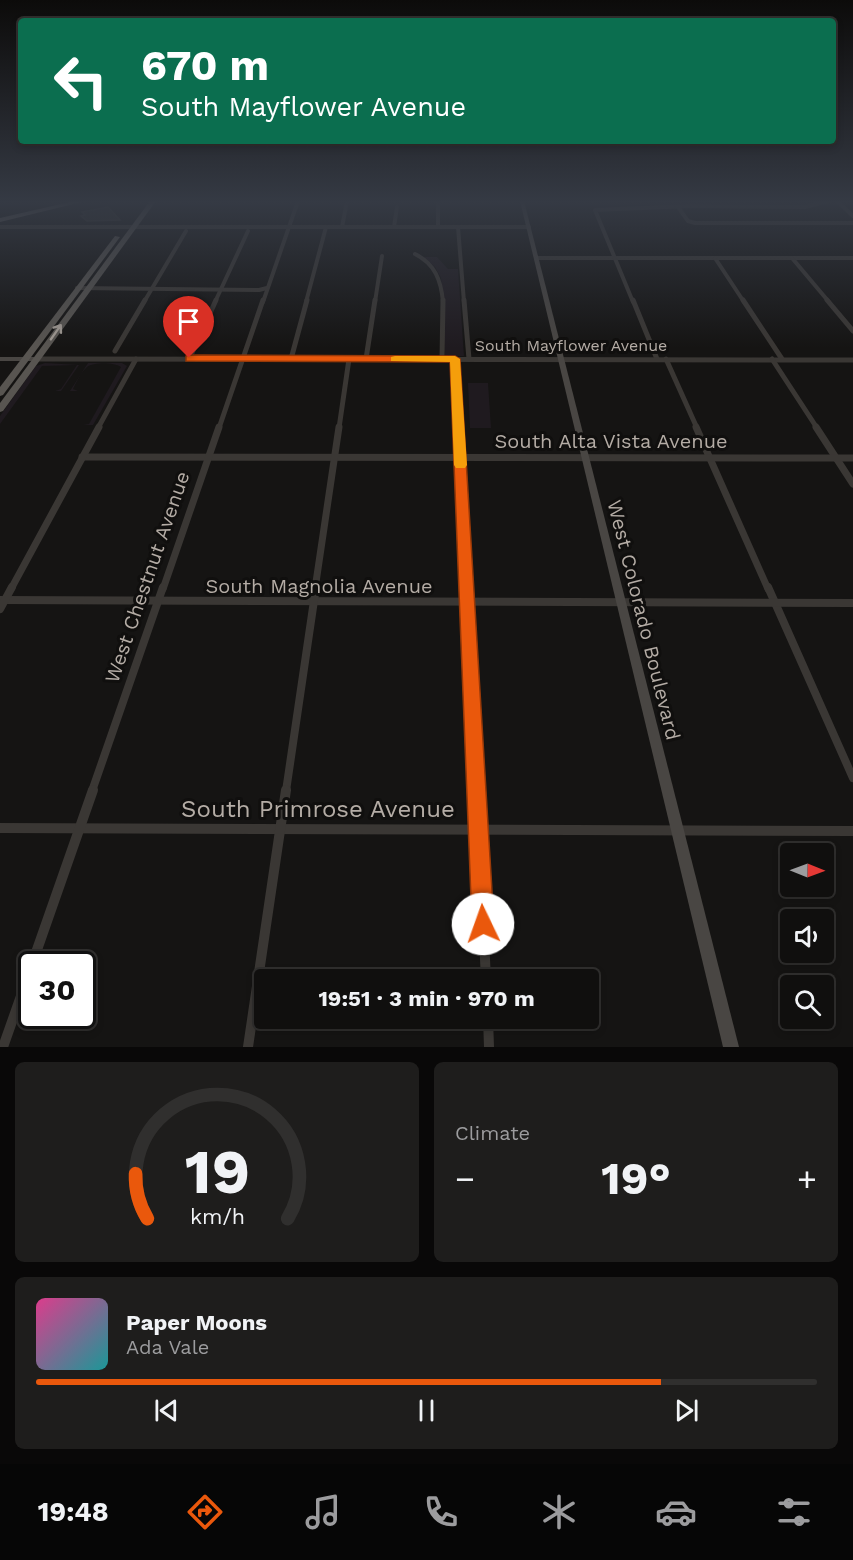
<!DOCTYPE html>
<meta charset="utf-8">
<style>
body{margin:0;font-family:"Work Sans",sans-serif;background:#1e1d1c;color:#f1f3f6;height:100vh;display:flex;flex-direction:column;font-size:22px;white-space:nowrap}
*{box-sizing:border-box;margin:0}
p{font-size:20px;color:#9c9c9e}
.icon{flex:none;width:33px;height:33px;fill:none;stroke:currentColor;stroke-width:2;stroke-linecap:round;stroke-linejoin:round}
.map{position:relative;height:1047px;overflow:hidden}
.drawer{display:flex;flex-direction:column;gap:15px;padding:15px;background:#090808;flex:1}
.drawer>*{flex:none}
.top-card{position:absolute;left:18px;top:18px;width:818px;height:126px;border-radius:6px;box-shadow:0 3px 9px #0003,0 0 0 2px #302f2e;background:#0b6e4f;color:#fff;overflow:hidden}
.needle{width:39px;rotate:91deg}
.fabs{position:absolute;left:780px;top:843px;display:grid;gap:12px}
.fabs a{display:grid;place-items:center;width:54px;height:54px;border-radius:6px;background:#100f0e;box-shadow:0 3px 9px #0003,0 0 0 2px #302f2e;font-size:30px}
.speed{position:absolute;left:18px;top:951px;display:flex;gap:12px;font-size:30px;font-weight:700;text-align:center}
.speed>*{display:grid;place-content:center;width:78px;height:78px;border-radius:50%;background:#100f0e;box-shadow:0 3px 9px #0003,0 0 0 2px #302f2e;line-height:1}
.speed .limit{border:3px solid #111;border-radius:9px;background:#fff;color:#111}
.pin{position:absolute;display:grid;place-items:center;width:51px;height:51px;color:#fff;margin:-62px -26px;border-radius:50% 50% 50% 0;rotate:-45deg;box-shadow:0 0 6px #0007}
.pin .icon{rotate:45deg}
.me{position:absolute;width:66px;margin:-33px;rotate:357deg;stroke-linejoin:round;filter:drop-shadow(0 0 4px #0008)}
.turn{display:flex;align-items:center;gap:21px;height:126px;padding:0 24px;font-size:27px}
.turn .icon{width:78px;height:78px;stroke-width:2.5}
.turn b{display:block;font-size:42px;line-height:51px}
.big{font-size:45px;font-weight:700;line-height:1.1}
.drawer .tile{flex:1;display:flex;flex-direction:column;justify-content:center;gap:9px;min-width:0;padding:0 21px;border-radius:9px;background:#1e1d1c}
.drawer .dial{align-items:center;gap:0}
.dial svg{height:156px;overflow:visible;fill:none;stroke:#302f2e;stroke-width:7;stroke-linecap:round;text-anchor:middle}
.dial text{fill:#f1f3f6;stroke:none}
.song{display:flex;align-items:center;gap:18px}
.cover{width:72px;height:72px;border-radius:9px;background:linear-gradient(135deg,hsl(330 70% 55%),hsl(180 70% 35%))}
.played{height:6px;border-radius:3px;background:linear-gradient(90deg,#ea580c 80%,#302f2e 80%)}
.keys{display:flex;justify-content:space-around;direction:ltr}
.heat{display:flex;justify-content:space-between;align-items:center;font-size:33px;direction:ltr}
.drawer .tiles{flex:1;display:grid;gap:15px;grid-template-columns:1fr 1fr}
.tile:last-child{grid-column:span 2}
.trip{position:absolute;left:254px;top:969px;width:345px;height:60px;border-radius:6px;background:#100f0e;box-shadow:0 3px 9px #0003,0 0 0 2px #302f2e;font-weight:700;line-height:60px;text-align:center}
.tabs{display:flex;height:96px;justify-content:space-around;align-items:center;background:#060606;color:#9c9c9e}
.tabs .icon{width:42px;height:42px}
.tabs .active{color:#ea580c}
.tabs b{font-size:27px;color:#f1f3f6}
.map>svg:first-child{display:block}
</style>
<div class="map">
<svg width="853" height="1047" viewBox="0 0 853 1047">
<rect width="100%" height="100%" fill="#151413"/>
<g fill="#1f1a1f">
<path d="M424,257H437L448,269H458L464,356H445L441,278L435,267Z"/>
<path d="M45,363L79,365L61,391H55L61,389L77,365L42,366L0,424V416L36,366Z"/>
<path d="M88,363H122L127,366L93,425H83L89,424L121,367C113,362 94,362 87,367C81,372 76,383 73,389L78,391H70Z"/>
<path d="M468,383H488L491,428H470Z"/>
</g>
<path fill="#262523" stroke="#31302d" stroke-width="1.5" d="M108,207L120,220L87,221L81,216L85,215L82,212Z"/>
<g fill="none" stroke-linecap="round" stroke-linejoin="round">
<g stroke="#3a3734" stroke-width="4">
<path d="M438,201V227"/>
<path d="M837,201L853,216"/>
<path d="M678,207L688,221L695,223H853"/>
<path d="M0,227H529"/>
<path d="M342,227L347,201"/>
<path d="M394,227L397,207"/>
<path d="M458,227L464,302"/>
<path d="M415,254C435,264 441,280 443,302"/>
<path d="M536,258H853"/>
<path d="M715,258L744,302"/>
<path d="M792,258L829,302"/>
<path d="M77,288L259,290L267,288"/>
<path d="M144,302L186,231"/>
<path d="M215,302L248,231"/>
<path d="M263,302L298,201"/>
<path d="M306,302L326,227"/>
<path d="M375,302L382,256"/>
<path d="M633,302L595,210L689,206L805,207L828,201"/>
</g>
<g stroke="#3a3734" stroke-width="5">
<path d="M464,300L469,359"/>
<path d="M633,300L657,359"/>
<path d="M743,300L782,359"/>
<path d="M827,300L853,331"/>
<path d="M115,351L145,300"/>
<path d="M192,353L216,300"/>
<path d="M37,359L853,360"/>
<path d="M291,359L307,300"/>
<path d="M366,359L375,300"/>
<path d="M442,359L443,300"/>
<path d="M455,359L458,428"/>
<path d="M666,359L697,428"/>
<path d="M772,359L817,428"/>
<path d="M98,428L136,359"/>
<path d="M219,428L263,300"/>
<path d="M339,428L349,359"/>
</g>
<g stroke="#3a3734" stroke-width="7">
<path d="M458,427L466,589"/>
<path d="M696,427L768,589"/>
<path d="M816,427L853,484"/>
<path d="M82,457L853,458"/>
<path d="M11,589L99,427"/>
<path d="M163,589L219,427"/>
<path d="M315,589L339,427"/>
</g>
<g stroke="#3a3734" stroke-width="8">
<path d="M466,587L477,791"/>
<path d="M768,587L853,778"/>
<path d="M0,600L853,603"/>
<path d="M0,609L12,587"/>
<path d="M92,791L163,587"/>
<path d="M286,791L316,587"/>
</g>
<g stroke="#3a3734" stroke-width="10">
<path d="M477,790L486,980"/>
<path d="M0,828L853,831"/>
<path d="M32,964L93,790"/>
<path d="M488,1018L489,1047"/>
<path d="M3,1047L32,965"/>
<path d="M248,1047L286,790"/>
</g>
<g fill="#494643" fill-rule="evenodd">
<path d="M520,201H524L739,1047H723Z"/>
<path d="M0,357H37L40,359L37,361H0Z"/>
</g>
<g fill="#585551" fill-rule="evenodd">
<path d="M150,201H156L3,411L0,412V403Z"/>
<path d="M115,236L120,237L3,395L0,396V387Z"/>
</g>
<path fill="#6a6561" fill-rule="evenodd" d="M74,201H86L0,222V218Z"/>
</g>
<defs><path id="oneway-shaft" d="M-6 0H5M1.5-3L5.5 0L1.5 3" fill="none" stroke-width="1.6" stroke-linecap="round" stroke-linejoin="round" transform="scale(1.5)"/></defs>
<use stroke="#a29b94" href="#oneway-shaft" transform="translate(56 332) rotate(-55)"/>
<linearGradient id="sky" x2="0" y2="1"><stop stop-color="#0c0b0a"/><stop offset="0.58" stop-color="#353a44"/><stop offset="1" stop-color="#353a44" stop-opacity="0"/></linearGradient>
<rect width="853" height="348" fill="url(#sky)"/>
<path fill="#ea580c" stroke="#983908" stroke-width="1.5" d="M189,355L455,356L460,359L494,924L490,931L483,934L475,931L472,924L450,362L186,361V356Z"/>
<path fill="#f59e0b" d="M395,356H455L460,359L467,465L465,468H456L454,465L450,362L391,361V357Z"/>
<g text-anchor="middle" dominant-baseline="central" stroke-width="6" stroke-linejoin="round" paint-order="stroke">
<g font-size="16" fill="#b4aca5" stroke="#100f0e">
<text x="571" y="345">South Mayflower Avenue</text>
</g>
<g font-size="20" fill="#b4aca5" stroke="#100f0e">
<text x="611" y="441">South Alta Vista Avenue</text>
<text transform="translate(147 577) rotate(-71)">West Chestnut Avenue</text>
<text x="319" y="586">South Magnolia Avenue</text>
<text transform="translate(644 620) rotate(76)">West Colorado Boulevard</text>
</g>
<g font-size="24" fill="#b4aca5" stroke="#100f0e">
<text x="318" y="809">South Primrose Avenue</text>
</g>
</g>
</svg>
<div class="fabs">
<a><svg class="needle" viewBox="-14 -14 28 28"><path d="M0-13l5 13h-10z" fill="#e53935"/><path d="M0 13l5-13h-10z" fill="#9c9c9e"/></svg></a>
<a><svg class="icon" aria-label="sound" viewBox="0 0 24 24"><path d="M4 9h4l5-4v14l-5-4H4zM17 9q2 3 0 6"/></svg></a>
<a><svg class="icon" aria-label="search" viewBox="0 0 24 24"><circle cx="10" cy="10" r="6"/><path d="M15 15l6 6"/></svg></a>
</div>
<div class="speed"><div class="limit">30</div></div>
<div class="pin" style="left:189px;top:358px;background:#d93025"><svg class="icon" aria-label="arrive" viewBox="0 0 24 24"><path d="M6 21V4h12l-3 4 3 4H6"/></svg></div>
<svg class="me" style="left:483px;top:924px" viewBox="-20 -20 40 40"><circle r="19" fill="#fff"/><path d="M0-13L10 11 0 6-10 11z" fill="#ea580c"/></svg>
<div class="trip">19:51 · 3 min · 970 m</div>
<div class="top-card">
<div class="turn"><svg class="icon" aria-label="left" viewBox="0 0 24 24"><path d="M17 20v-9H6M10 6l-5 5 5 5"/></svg><div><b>670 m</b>South Mayflower Avenue</div></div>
</div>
</div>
<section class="drawer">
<div class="tiles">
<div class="tile dial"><svg viewBox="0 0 100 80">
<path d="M14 69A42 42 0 1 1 86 69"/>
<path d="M14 69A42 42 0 0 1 8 46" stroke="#ea580c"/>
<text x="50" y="56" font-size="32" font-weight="700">19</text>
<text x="50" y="72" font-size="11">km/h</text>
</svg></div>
<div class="tile"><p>Climate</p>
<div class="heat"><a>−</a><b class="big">19°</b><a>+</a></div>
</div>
<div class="tile">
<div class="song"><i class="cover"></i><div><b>Paper Moons</b><p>Ada Vale</p></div></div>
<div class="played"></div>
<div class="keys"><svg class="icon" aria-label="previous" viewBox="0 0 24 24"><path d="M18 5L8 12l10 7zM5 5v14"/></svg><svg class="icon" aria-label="pause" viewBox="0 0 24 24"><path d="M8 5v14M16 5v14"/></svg><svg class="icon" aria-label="next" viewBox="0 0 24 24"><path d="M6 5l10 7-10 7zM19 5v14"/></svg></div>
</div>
</div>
</section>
<nav class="tabs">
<b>19:48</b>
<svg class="icon active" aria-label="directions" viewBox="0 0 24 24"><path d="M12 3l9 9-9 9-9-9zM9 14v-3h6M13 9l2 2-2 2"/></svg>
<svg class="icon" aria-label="music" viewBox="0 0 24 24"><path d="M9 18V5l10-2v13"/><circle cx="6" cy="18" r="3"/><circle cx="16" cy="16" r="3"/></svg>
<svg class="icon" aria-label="phone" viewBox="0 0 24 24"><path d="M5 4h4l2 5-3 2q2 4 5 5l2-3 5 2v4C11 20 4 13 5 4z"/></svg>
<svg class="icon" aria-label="climate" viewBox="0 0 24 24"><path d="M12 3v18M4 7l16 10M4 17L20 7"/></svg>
<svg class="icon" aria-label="car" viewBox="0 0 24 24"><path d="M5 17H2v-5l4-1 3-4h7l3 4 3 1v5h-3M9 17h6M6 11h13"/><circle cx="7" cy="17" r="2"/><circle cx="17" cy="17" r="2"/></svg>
<svg class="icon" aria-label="filters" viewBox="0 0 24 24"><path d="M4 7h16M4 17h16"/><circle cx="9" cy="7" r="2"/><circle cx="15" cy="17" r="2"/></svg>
</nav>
